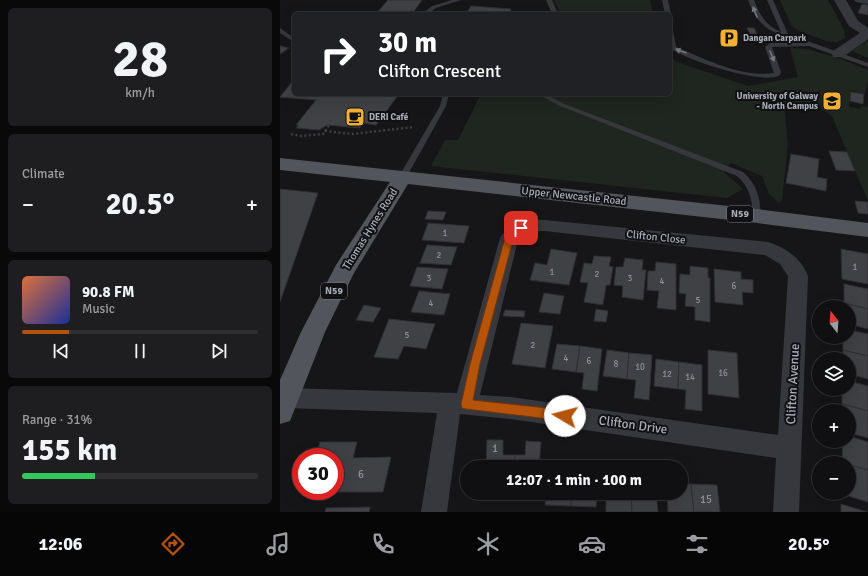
<!DOCTYPE html>
<meta charset="utf-8">
<style>
body{margin:0;font-family:Signika,sans-serif;background:#1e1e20;color:#f1f3f6;height:100vh;display:flex;flex-direction:column;font-size:15px;white-space:nowrap}
*{box-sizing:border-box;margin:0}
p{font-size:13px;color:#9c9d9f}
.icon{flex:none;width:22px;height:22px;fill:none;stroke:currentColor;stroke-width:2;stroke-linecap:round;stroke-linejoin:round}
.map{position:relative;flex:1;overflow:hidden}
.drawer{display:flex;flex-direction:column;gap:8px;padding:8px;background:#09090a;width:280px}
.drawer>*{flex:none}
.guide{position:absolute;left:12px;top:12px;width:380px;height:84px;border-radius:6px;box-shadow:0 4px 16px #0002,0 0 0 1px #303032;background:#202124;color:#fff;overflow:hidden}
.needle{width:26px;rotate:343deg}
.controls{position:absolute;left:532px;top:300px;display:grid;gap:8px}
.controls a{display:grid;place-items:center;width:44px;height:44px;border-radius:50%;background:#101012;box-shadow:0 4px 16px #0002,0 0 0 1px #303032;font-size:20px}
.speed{position:absolute;left:12px;top:448px;display:flex;gap:8px;font-size:20px;font-weight:700;text-align:center}
.speed>*{display:grid;place-content:center;width:52px;height:52px;border-radius:50%;background:#101012;box-shadow:0 4px 16px #0002,0 0 0 1px #303032;line-height:1}
.speed .limit{border:6px solid #d22;background:#fff;color:#111}
.pin{position:absolute;display:grid;place-items:center;width:34px;height:34px;color:#fff;margin:-17px;border-radius:8px;box-shadow:0 2px 6px #0006}
.me{position:absolute;width:44px;margin:-22px;rotate:278deg;stroke-linejoin:round;filter:drop-shadow(0 0 3px #0008)}
.turn{display:flex;align-items:center;gap:14px;height:84px;padding:0 20px;font-size:18px}
.turn .icon{width:52px;height:52px;stroke-width:2.5}
.turn b{display:block;font-size:28px;line-height:34px}
.big{font-size:30px;font-weight:700;line-height:1.1}
.drawer .widget{flex:1;display:flex;flex-direction:column;justify-content:center;gap:6px;min-width:0;padding:0 14px;border-radius:6px;background:#1e1e20}
.drawer .dial{align-items:center;gap:0}
.dial b{font-size:52px;line-height:1}
.song{display:flex;align-items:center;gap:12px}
.cover{width:48px;height:48px;border-radius:6px;background:linear-gradient(135deg,hsl(20 70% 55%),hsl(230 70% 35%))}
.played{height:4px;border-radius:2px;background:linear-gradient(90deg,#b45309 20%,#303032 20%)}
.keys{display:flex;justify-content:space-around;direction:ltr}
.heat{display:flex;justify-content:space-between;align-items:center;font-size:22px;direction:ltr}
.charge{height:6px;border-radius:3px;background:linear-gradient(90deg,#34c759 31%,#303032 0)}
.trip{position:absolute;left:180px;top:460px;width:228px;height:40px;border-radius:20px;background:#101012;box-shadow:0 4px 16px #0002,0 0 0 1px #303032;font-weight:700;line-height:40px;text-align:center}
.dock{display:flex;height:64px;justify-content:space-around;align-items:center;background:#060607;color:#9c9d9f}
.dock .icon{width:28px;height:28px}
.dock .on{color:#b45309}
.dock b{font-size:18px;color:#f1f3f6}
main{display:flex;flex:1;min-height:0}
.map>svg:first-child{display:block}
</style>
<main>
<section class="drawer">
<div class="widget dial"><b>28</b><p>km/h</p></div>
<div class="widget"><p>Climate</p>
<div class="heat"><a>−</a><b class="big">20.5°</b><a>+</a></div>
</div>
<div class="widget">
<div class="song"><i class="cover"></i><div><b>90.8 FM</b><p>Music</p></div></div>
<div class="played"></div>
<div class="keys"><svg class="icon" aria-label="previous" viewBox="0 0 24 24"><path d="M18 5L8 12l10 7zM5 5v14"/></svg><svg class="icon" aria-label="pause" viewBox="0 0 24 24"><path d="M8 5v14M16 5v14"/></svg><svg class="icon" aria-label="next" viewBox="0 0 24 24"><path d="M6 5l10 7-10 7zM19 5v14"/></svg></div>
</div>
<div class="widget"><p>Range · 31%</p><b class="big">155 km</b><div class="charge"></div></div>
</section>
<div class="map">
<svg width="588" height="512" viewBox="0 0 588 512">
<rect width="100%" height="100%" fill="#161618"/>
<g fill="#1e261f">
<path d="M274,0H370L373,14H281Z"/>
<path d="M500,0H548L564,30L565,38L557,42L546,41L517,30L511,25Z"/>
<path d="M588,40V58L574,52L573,50Z"/>
<path d="M510,48L527,49L559,58L588,70V81L585,93L571,91L569,107L580,109L581,106L588,107V201L552,116L539,107L504,103L508,144L502,201L499,203L489,194L482,176L451,163L444,172L463,189L447,198L151,166L165,140H178L200,96L203,94H390V57L397,62L468,86L518,77Z"/>
</g>
<g fill="#404145" stroke="#303034">
<path d="M108,0H142L132,14H96Z"/>
<path d="M582,4L588,5V15L578,13Z"/>
<path d="M191,6L231,9L229,14H186Z"/>
<path d="M157,11L177,13L155,14Z"/>
<path d="M467,28H474L477,34H470Z"/>
<path d="M0,46L9,48L0,54Z"/>
<path d="M12,82H14V94H119L96,125L82,123L80,128L47,125L39,130L16,128L19,125H16L36,100L0,97Z"/>
<path d="M571,92L584,94L583,104L570,101Z"/>
<path d="M549,151L567,152L575,171L556,170Z"/>
<path d="M511,154L539,159L537,177L547,179L546,191L506,183Z"/>
<path d="M0,189L38,193L0,302Z"/>
<path d="M575,201L588,202V214L578,213Z"/>
<path d="M148,211L166,212L163,220L145,219Z"/>
<path d="M148,223L189,226L184,243L142,240Z"/>
<path d="M147,245L177,247L171,265L140,263Z"/>
<path d="M271,249L297,253L289,285L250,280L255,263L267,265Z"/>
<path d="M561,249L588,254V284L562,279Z"/>
<path d="M314,256L331,257L329,266L333,267L330,285H326L323,305L304,302L308,283L300,282L304,263L312,264Z"/>
<path d="M345,258L363,260L362,270H366L363,300L342,297L343,286L334,285L336,267H343Z"/>
<path d="M376,262L396,264V310L377,308L379,291L367,290L368,271H375Z"/>
<path d="M410,266L428,268V278H430V322L415,320V307L405,306L406,294L399,293L400,274L410,275Z"/>
<path d="M137,267L168,269L162,289L130,286Z"/>
<path d="M434,269L461,272V279L473,280V293L462,292L463,305L435,302Z"/>
<path d="M564,284L588,289V309L564,303Z"/>
<path d="M139,291L170,294L164,315L131,312Z"/>
<path d="M264,293L284,296L280,314L259,312Z"/>
<path d="M564,303L588,309V329L569,324V307H564Z"/>
<path d="M84,305L101,308L93,322L76,320Z"/>
<path d="M316,309L328,311L326,322L314,321Z"/>
<path d="M225,310L245,311L244,317L223,316Z"/>
<path d="M109,319L155,324L146,349L124,346L118,359L94,357Z"/>
<path d="M241,323L273,326L265,368L232,364Z"/>
<path d="M569,330L588,334V356L563,350V337H569Z"/>
<path d="M277,344L300,346L296,372L272,369Z"/>
<path d="M300,346L322,349L317,391L302,389L304,373L296,372Z"/>
<path d="M327,350L349,353L347,379L323,376Z"/>
<path d="M428,350L457,353L459,398L428,394Z"/>
<path d="M563,350L588,356V379L569,374V359H563Z"/>
<path d="M349,353L372,355L369,400L354,398L356,380L347,379Z"/>
<path d="M376,359L399,362L398,389L374,386Z"/>
<path d="M399,362L422,365V411L405,409L406,390L398,389Z"/>
<path d="M569,381L588,386V411L562,404V389H569Z"/>
<path d="M562,404L588,411V438L569,433V411H563Z"/>
<path d="M569,436L588,442V470L569,465V463H562L563,441H569Z"/>
<path d="M207,440H223V455H235L234,467H206Z"/>
<path d="M246,441L261,442L259,467H234L235,455H245Z"/>
<path d="M40,442H77L73,458L111,457L103,492H36L55,491V457H36Z"/>
<path d="M268,463L292,464V467H268Z"/>
<path d="M292,464L317,465V467H292Z"/>
<path d="M569,465L588,470V502L562,494L569,493Z"/>
<path d="M401,484H411L414,512H388L387,493H401Z"/>
<path d="M411,484L437,485L440,512H414Z"/>
<rect x="204" y="493" width="27" height="3"/>
<path d="M231,493H257V497L231,496Z"/>
<path d="M266,493H291V506L265,505Z"/>
<path d="M291,493H317L316,507L291,506Z"/>
<path d="M326,493H351L352,512H326Z"/>
<path d="M351,493H376L378,512H352Z"/>
<path d="M561,504L587,512H561Z"/>
<path d="M90,507L89,512H45L46,508Z"/>
</g>
<g fill="none" stroke-linecap="round" stroke-linejoin="round">
<g stroke="#3d3f44" stroke-width="2.5" stroke-dasharray="2 2.5" stroke-linecap="butt">
<path d="M45,131L71,134L134,127"/>
<path d="M11,134L21,136L43,134L49,125"/>
</g>
<g fill="#37383d" fill-rule="evenodd">
<path d="M172,0H181L156,8L148,14H142L152,6Z"/>
<path d="M266,0H272L278,14H272Z"/>
<path d="M382,0H388L391,14L390,15L385,14Z"/>
<path d="M468,0H474C479,14 486,26 501,32L487,0H493L508,34L588,63V67L529,46L492,47L501,72L500,75C485,86 405,60 390,48V28L393,30L396,47C426,59 461,78 494,73L485,47L490,43L520,42C494,33 478,29 468,0Z"/>
<path d="M0,28L14,38V42L0,33Z"/>
<path d="M163,94H169L166,106L126,178L122,180H119L118,178L160,106Z"/>
<path d="M258,94H266L282,103L463,172C477,184 480,198 481,216L477,219L473,216C472,200 470,187 457,176L278,105Z"/>
</g>
<g fill="#37383d" fill-rule="evenodd">
<path d="M554,0H566L578,21L588,28V39L563,57H553L552,54L553,51L580,33L569,26Z"/>
<path d="M574,0H588V4L576,2Z"/>
<path d="M254,219L488,242C506,248 521,258 528,276L519,512H493L496,458L231,419L180,414L167,512H141L157,413L5,408L0,406V390L5,388L177,393L220,238C227,226 240,221 254,219ZM264,231L485,255L500,264L508,276L498,435L231,397L200,395L238,240L250,232Z"/>
</g>
<path fill="#53555c" fill-rule="evenodd" d="M0,158L477,209L588,223V237L477,223L128,184L74,273L45,332L10,421L0,424V380L21,332L56,265L110,182L0,170Z"/>
</g>
<defs><path id="oneway-solid" d="M-6-.8H1V-3.2L6.5 0L1 3.2V.8H-6Z"/></defs>
<g fill="#757881">
<use href="#oneway-solid" transform="translate(475 12) rotate(-112)"/>
<use href="#oneway-solid" transform="translate(401 51) rotate(-160)"/>
<use href="#oneway-solid" transform="translate(492 56) rotate(67)"/>
</g>
<path fill="#b45309" stroke="#753606" d="M241,225L245,228L233,240L200,364L193,400L285,410L289,412L291,416L289,419L285,421L186,409L182,408L181,404L190,364L225,238Z"/>
<defs>
<g id="parking-square" transform="scale(1)"><rect x="-9" y="-9" width="18" height="18" rx="4" fill="#f2b134" stroke="#111113"/><path d="M-3.5-5.5H1a3.5 3.5 0 0 1 0 7H-1V5.5H-3.5ZM-1-3.4V-.6H.8a1.4 1.4 0 0 0 0-2.8Z" fill="#111"/></g>
<g id="university-square" transform="scale(1)"><rect x="-9" y="-9" width="18" height="18" rx="4" fill="#f2b134" stroke="#111113"/><path d="M0-5L7-2L0 1L-7-2ZM-4 1L0 2.5L4 1V4Q0 6-4 4Z" fill="#111"/></g>
<g id="cafe-square" transform="scale(1)"><rect x="-9" y="-9" width="18" height="18" rx="4" fill="#f2b134" stroke="#111113"/><path d="M-5.5-4.5H6V0H3Q3 3.5 0 3.5H-2.5Q-5.5 3.5-5.5 0ZM3-3.2v2h1.7v-2ZM-6 4.5H4V6H-6Z" fill="#111"/></g>
</defs>
<g fill-rule="evenodd">
<use href="#parking-square" x="449" y="38"/>
<use href="#university-square" x="552" y="101"/>
<use href="#cafe-square" x="75" y="117"/>
</g>
<g text-anchor="middle" dominant-baseline="central" stroke-width="4" stroke-linejoin="round" paint-order="stroke">
<g font-size="9" font-weight="bold" fill="#a8adb8" stroke="#111113" text-anchor="start">
<text x="463" y="38">Dangan Carpark</text>
<text x="538" y="96" text-anchor="end">University of Galway<tspan x="538" dy="10">- North Campus</tspan></text>
<text x="89" y="117">DERI Café</text>
</g>
<g font-size="9" fill="#8e929b">
<text x="165" y="233">1</text>
<text x="159" y="255">2</text>
<text x="575" y="267">1</text>
<text x="272" y="272">1</text>
<text x="317" y="274">2</text>
<text x="149" y="278">3</text>
<text x="350" y="278">3</text>
<text x="382" y="281">4</text>
<text x="454" y="286">6</text>
<text x="418" y="300">5</text>
<text x="151" y="303">4</text>
<text x="127" y="335">5</text>
<text x="253" y="345">2</text>
<text x="286" y="358">4</text>
<text x="309" y="361">6</text>
<text x="336" y="364">8</text>
<text x="360" y="367">10</text>
<text x="443" y="373">16</text>
<text x="387" y="374">12</text>
<text x="410" y="377">14</text>
</g>
<g fill="#111113" stroke="#7b7e86" stroke-width="1">
<rect x="447" y="206" width="26" height="16" rx="3"/>
<rect x="41" y="283" width="26" height="16" rx="3"/>
</g>
<g font-size="10" font-weight="bold" fill="#a8adb8">
<text x="460" y="214">N59</text>
<text x="54" y="291">N59</text>
</g>
<g font-size="11" fill="#a8adb8" stroke="#111113">
<text transform="translate(294 196) rotate(6)">Upper Newcastle Road</text>
<text transform="translate(90 229) rotate(-58)">Thomas Hynes Road</text>
<text transform="translate(376 237) rotate(6)">Clifton Close</text>
</g>
<g font-size="11" fill="#8e929b">
<text x="215" y="448">1</text>
<text x="81" y="474">6</text>
<text x="426" y="499">15</text>
</g>
<g font-size="13" fill="#a8adb8" stroke="#111113">
<text transform="translate(513 384) rotate(-87)">Clifton Avenue</text>
<text transform="translate(353 425) rotate(8)">Clifton Drive</text>
</g>
</g>
</svg>
<div class="controls">
<a><svg class="needle" viewBox="-14 -14 28 28"><path d="M0-13l5 13h-10z" fill="#e53935"/><path d="M0 13l5-13h-10z" fill="#9c9d9f"/></svg></a>
<a><svg class="icon" aria-label="layers" viewBox="0 0 24 24"><path d="M12 4l9 5-9 5-9-5zM3 14l9 5 9-5"/></svg></a>
<a>+</a>
<a>−</a>
</div>
<div class="speed"><div class="limit">30</div></div>
<div class="pin" style="left:241px;top:228px;background:#d93025"><svg class="icon" aria-label="arrive" viewBox="0 0 24 24"><path d="M6 21V4h12l-3 4 3 4H6"/></svg></div>
<svg class="me" style="left:285px;top:416px" viewBox="-20 -20 40 40"><circle r="19" fill="#fff"/><path d="M0-13L10 11 0 6-10 11z" fill="#b45309"/></svg>
<div class="trip">12:07 · 1 min · 100 m</div>
<div class="guide">
<div class="turn"><svg class="icon" aria-label="right" viewBox="0 0 24 24"><path d="M7 20v-9h11M14 6l5 5-5 5"/></svg><div><b>30 m</b>Clifton Crescent</div></div>
</div>
</div>
</main>
<nav class="dock">
<b>12:06</b>
<svg class="icon on" aria-label="directions" viewBox="0 0 24 24"><path d="M12 3l9 9-9 9-9-9zM9 14v-3h6M13 9l2 2-2 2"/></svg>
<svg class="icon" aria-label="music" viewBox="0 0 24 24"><path d="M9 18V5l10-2v13"/><circle cx="6" cy="18" r="3"/><circle cx="16" cy="16" r="3"/></svg>
<svg class="icon" aria-label="phone" viewBox="0 0 24 24"><path d="M5 4h4l2 5-3 2q2 4 5 5l2-3 5 2v4C11 20 4 13 5 4z"/></svg>
<svg class="icon" aria-label="climate" viewBox="0 0 24 24"><path d="M12 3v18M4 7l16 10M4 17L20 7"/></svg>
<svg class="icon" aria-label="car" viewBox="0 0 24 24"><path d="M5 17H2v-5l4-1 3-4h7l3 4 3 1v5h-3M9 17h6M6 11h13"/><circle cx="7" cy="17" r="2"/><circle cx="17" cy="17" r="2"/></svg>
<svg class="icon" aria-label="filters" viewBox="0 0 24 24"><path d="M4 7h16M4 17h16"/><circle cx="9" cy="7" r="2"/><circle cx="15" cy="17" r="2"/></svg>
<b>20.5°</b>
</nav>
